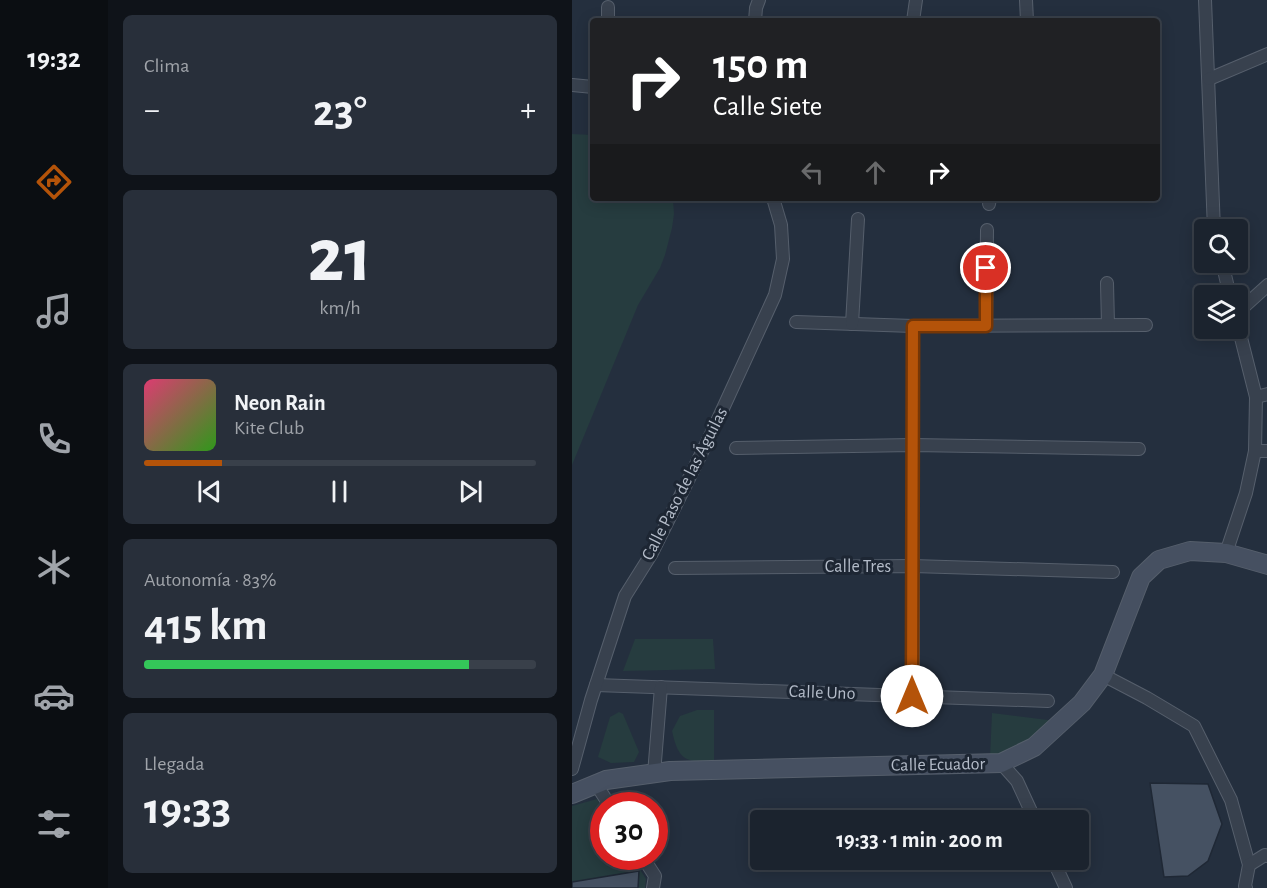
<!DOCTYPE html>
<html lang="es">
<meta charset="utf-8">
<style>
body{margin:0;font-family:"Alegreya Sans",sans-serif;background:#282f3a;color:#f1f3f6;height:100vh;display:flex;flex-direction:column;font-size:22px;white-space:nowrap}
*{box-sizing:border-box;margin:0}
p{font-size:20px;color:#a0a4aa}
.icon{flex:none;width:33px;height:33px;fill:none;stroke:currentColor;stroke-width:2;stroke-linecap:round;stroke-linejoin:round}
.map{position:relative;flex:1;overflow:hidden}
.panel{display:flex;flex-direction:column;gap:15px;padding:15px;background:#0f1319;width:464px}
.panel>*{flex:none}
.top-card{position:absolute;left:18px;top:18px;width:570px;height:183px;border-radius:6px;box-shadow:0 3px 15px #0003,0 0 0 2px #39404a;background:#202124;color:#fff;overflow:hidden}
.tools{position:absolute;left:622px;top:219px;display:grid;gap:12px}
.tools a{display:grid;place-items:center;width:54px;height:54px;border-radius:6px;background:#1b232e;box-shadow:0 3px 15px #0003,0 0 0 2px #39404a;font-size:30px}
.speed{position:absolute;left:18px;top:792px;display:flex;gap:12px;font-size:30px;font-weight:700;text-align:center}
.speed>*{display:grid;place-content:center;width:78px;height:78px;border-radius:50%;background:#1b232e;box-shadow:0 3px 15px #0003,0 0 0 2px #39404a;line-height:1}
.speed .limit{border:9px solid #d22;background:#fff;color:#111}
.pin{position:absolute;display:grid;place-items:center;width:51px;height:51px;color:#fff;margin:-26px;border:3px solid #fff;border-radius:50%;box-shadow:0 2px 6px #0007}
.me{position:absolute;width:66px;margin:-33px;rotate:0deg;stroke-linejoin:round;filter:drop-shadow(0 0 4px #0008)}
.turn{display:flex;align-items:center;gap:21px;height:126px;padding:0 24px;font-size:27px}
.turn .icon{width:78px;height:78px;stroke-width:2.5}
.turn b{display:block;font-size:42px;line-height:51px}
.lanes{display:flex;align-items:center;height:57px;padding:0 24px;background:#0003;justify-content:center;gap:30px;direction:ltr}
.lanes .off{opacity:.35}
.big{font-size:45px;font-weight:700;line-height:1.1}
.panel .widget{flex:1;display:flex;flex-direction:column;justify-content:center;gap:9px;min-width:0;padding:0 21px;border-radius:9px;background:#282f3a}
.panel .dial{align-items:center;gap:0}
.dial b{font-size:78px;line-height:1}
.song{display:flex;align-items:center;gap:18px}
.cover{width:72px;height:72px;border-radius:9px;background:linear-gradient(135deg,hsl(340 70% 55%),hsl(110 70% 35%))}
.played{height:6px;border-radius:3px;background:linear-gradient(90deg,#b45309 20%,#39404a 20%)}
.keys{display:flex;justify-content:space-around;direction:ltr}
.heat{display:flex;justify-content:space-between;align-items:center;font-size:33px;direction:ltr}
.charge{height:9px;border-radius:4px;background:linear-gradient(90deg,#34c759 83%,#39404a 0)}
.trip{position:absolute;left:178px;top:810px;width:339px;height:60px;border-radius:6px;background:#1b232e;box-shadow:0 3px 15px #0003,0 0 0 2px #39404a;font-weight:700;line-height:60px;text-align:center}
main{display:flex;flex:1;min-height:0}
.tabs{display:flex;flex-direction:column;width:108px;justify-content:space-around;align-items:center;background:#0b0e12;color:#a0a4aa}
.tabs .icon{width:42px;height:42px}
.tabs .current{color:#b45309}
.tabs b{font-size:27px;color:#f1f3f6}
.map>svg:first-child{display:block}
</style>
<main>
<nav class="tabs">
<b>19:32</b>
<svg class="icon current" aria-label="directions" viewBox="0 0 24 24"><path d="M12 3l9 9-9 9-9-9zM9 14v-3h6M13 9l2 2-2 2"/></svg>
<svg class="icon" aria-label="music" viewBox="0 0 24 24"><path d="M9 18V5l10-2v13"/><circle cx="6" cy="18" r="3"/><circle cx="16" cy="16" r="3"/></svg>
<svg class="icon" aria-label="phone" viewBox="0 0 24 24"><path d="M5 4h4l2 5-3 2q2 4 5 5l2-3 5 2v4C11 20 4 13 5 4z"/></svg>
<svg class="icon" aria-label="climate" viewBox="0 0 24 24"><path d="M12 3v18M4 7l16 10M4 17L20 7"/></svg>
<svg class="icon" aria-label="car" viewBox="0 0 24 24"><path d="M5 17H2v-5l4-1 3-4h7l3 4 3 1v5h-3M9 17h6M6 11h13"/><circle cx="7" cy="17" r="2"/><circle cx="17" cy="17" r="2"/></svg>
<svg class="icon" aria-label="filters" viewBox="0 0 24 24"><path d="M4 7h16M4 17h16"/><circle cx="9" cy="7" r="2"/><circle cx="15" cy="17" r="2"/></svg>
</nav>
<section class="panel">
<div class="widget"><p>Clima</p>
<div class="heat"><a>−</a><b class="big">23°</b><a>+</a></div>
</div>
<div class="widget dial"><b>21</b><p>km/h</p></div>
<div class="widget">
<div class="song"><i class="cover"></i><div><b>Neon Rain</b><p>Kite Club</p></div></div>
<div class="played"></div>
<div class="keys"><svg class="icon" aria-label="previous" viewBox="0 0 24 24"><path d="M18 5L8 12l10 7zM5 5v14"/></svg><svg class="icon" aria-label="pause" viewBox="0 0 24 24"><path d="M8 5v14M16 5v14"/></svg><svg class="icon" aria-label="next" viewBox="0 0 24 24"><path d="M6 5l10 7-10 7zM19 5v14"/></svg></div>
</div>
<div class="widget"><p>Autonomía · 83%</p><b class="big">415 km</b><div class="charge"></div></div>
<div class="widget"><p>Llegada</p><b class="big">19:33</b></div>
</section>
<div class="map">
<svg width="696" height="888" viewBox="0 0 696 888">
<rect width="100%" height="100%" fill="#242f3e"/>
<g fill="#263c3f">
<path d="M0,134L21,135V198H101L102,214L100,228L93,255L88,268L66,305L0,465Z"/>
<path d="M63,639H141L143,669L51,671Z"/>
<path d="M125,710H142V764C113,760 107,762 100,731L108,716Z"/>
<path d="M47,712L51,714L67,752L62,762L39,763L26,757L38,717Z"/>
<path d="M420,713L484,721L457,746L418,758Z"/>
<path d="M25,799L31,810L32,856L60,857L74,879L73,888H0V806Z"/>
</g>
<g fill="#455162" stroke="#1f2835" stroke-width="1.5">
<path d="M578,783L636,784L650,824L636,861L616,876L592,877Z"/>
<path d="M67,871L66,888H0V882Z"/>
</g>
<g fill="none" stroke-linecap="round" stroke-linejoin="round">
<g stroke="#565f6c" stroke-width="14">
<g id="street">
<path d="M454,0L455,21"/>
<path d="M633,0L642,230"/>
<path d="M36,21V7"/>
<path d="M183,21L184,8L187,0"/>
<path d="M341,21L344,0"/>
<path d="M637,79L696,54"/>
<path d="M0,85L21,87"/>
<path d="M417,204L418,198"/>
<path d="M650,262L658,296"/>
<path d="M535,283L536,325"/>
<path d="M666,312L696,285"/>
<path d="M224,322L341,326L574,325"/>
<path d="M280,324L286,219"/>
<path d="M414,326L415,230"/>
<path d="M684,397L696,394"/>
<path d="M164,448L341,445L567,449"/>
<path d="M683,451H696"/>
<path d="M654,553L674,493L683,451L684,397L666,326"/>
<path d="M103,568L341,566L541,572"/>
<path d="M531,675L575,698L622,726L659,800L677,865L673,886L674,888"/>
<path d="M24,685L476,701"/>
<path d="M341,696V326"/>
<path d="M429,763L445,781L463,820"/>
<path d="M0,769L19,700L53,596L80,553L142,428L203,295L211,259L209,225L201,198"/>
<path d="M82,774L89,687"/>
<path d="M24,784L38,806"/>
<path d="M70,856L83,876L81,888"/>
<path d="M481,860L494,888"/>
<path d="M677,865L693,855L696,856"/>
</g>
</g>
<g stroke="#565f6c" stroke-width="20">
<path id="secondary" d="M0,794L34,780L98,771L429,763L462,747L510,703L531,675L569,577L587,560L618,551L654,553L696,565"/>
</g>
<use href="#street" stroke="#38414e" stroke-width="12"/>
<use href="#secondary" stroke="#465061" stroke-width="18"/>
</g>
<g fill="none" stroke-linecap="round" stroke-linejoin="round">
<g stroke="#753606" stroke-width="15">
<path id="route" d="M340,696L341,326H414V268"/>
</g>
<use href="#route" stroke="#b45309" stroke-width="10"/>
</g>
<g text-anchor="middle" dominant-baseline="central" stroke-width="6" stroke-linejoin="round" paint-order="stroke">
<g font-size="18" fill="#b4bcc9" stroke="#1d2633">
<text transform="translate(113 484) rotate(-63)">Calle Paso de las Águilas</text>
<text x="286" y="567">Calle Tres</text>
<text transform="translate(250 693) rotate(2)">Calle Uno</text>
<text transform="translate(366 765) rotate(-1)">Calle Ecuador</text>
</g>
</g>
</svg>
<div class="tools">
<a><svg class="icon" aria-label="search" viewBox="0 0 24 24"><circle cx="10" cy="10" r="6"/><path d="M15 15l6 6"/></svg></a>
<a><svg class="icon" aria-label="layers" viewBox="0 0 24 24"><path d="M12 4l9 5-9 5-9-5zM3 14l9 5 9-5"/></svg></a>
</div>
<div class="speed"><div class="limit">30</div></div>
<div class="pin" style="left:414px;top:268px;background:#d93025"><svg class="icon" aria-label="arrive" viewBox="0 0 24 24"><path d="M6 21V4h12l-3 4 3 4H6"/></svg></div>
<svg class="me" style="left:340px;top:696px" viewBox="-20 -20 40 40"><circle r="19" fill="#fff"/><path d="M0-13L10 11 0 6-10 11z" fill="#b45309"/></svg>
<div class="trip">19:33 · 1 min · 200 m</div>
<div class="top-card">
<div class="turn"><svg class="icon" aria-label="right" viewBox="0 0 24 24"><path d="M7 20v-9h11M14 6l5 5-5 5"/></svg><div><b>150 m</b>Calle Siete</div></div>
<div class="lanes"><svg class="icon off" aria-label="left" viewBox="0 0 24 24"><path d="M17 20v-9H6M10 6l-5 5 5 5"/></svg><svg class="icon off" aria-label="ahead" viewBox="0 0 24 24"><path d="M12 20V5M6 11l6-6 6 6"/></svg><svg class="icon" aria-label="right" viewBox="0 0 24 24"><path d="M7 20v-9h11M14 6l5 5-5 5"/></svg></div>
</div>
</div>
</main>
